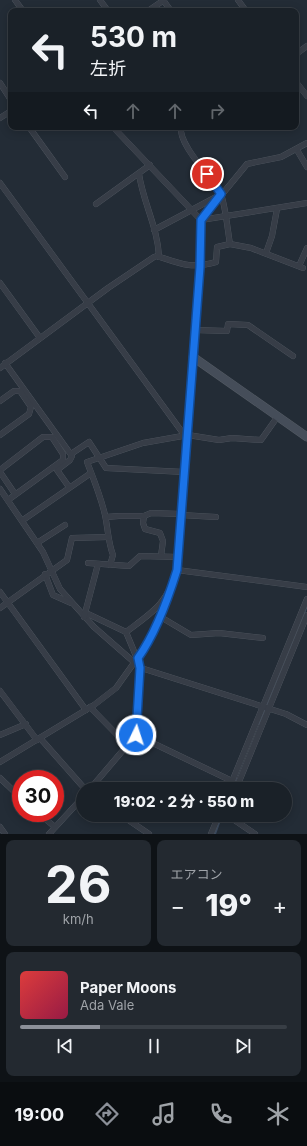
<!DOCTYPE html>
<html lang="ja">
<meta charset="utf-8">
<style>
body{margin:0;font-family:Inter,"Noto Sans JP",sans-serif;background:#232930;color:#f1f3f6;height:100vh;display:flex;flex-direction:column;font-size:15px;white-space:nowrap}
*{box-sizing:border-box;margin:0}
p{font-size:13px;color:#9fa3a8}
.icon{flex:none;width:22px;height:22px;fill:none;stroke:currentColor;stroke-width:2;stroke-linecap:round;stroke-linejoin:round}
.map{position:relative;height:834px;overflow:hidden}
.sheet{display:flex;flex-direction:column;gap:6px;padding:6px;background:#0e1216;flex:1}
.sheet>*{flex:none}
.guide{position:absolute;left:8px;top:8px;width:291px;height:122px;border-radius:8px;box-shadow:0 2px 10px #0003,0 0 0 1px #383e45;background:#1a2128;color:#f1f3f6;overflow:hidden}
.speed{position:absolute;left:12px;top:770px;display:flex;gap:8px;font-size:20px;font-weight:700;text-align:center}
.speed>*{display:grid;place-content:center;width:52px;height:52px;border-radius:50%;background:#1a2128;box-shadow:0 2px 10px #0003,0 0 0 1px #383e45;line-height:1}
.speed .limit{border:6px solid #d22;background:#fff;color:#111}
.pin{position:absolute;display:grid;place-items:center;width:34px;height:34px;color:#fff;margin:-17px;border:2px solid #fff;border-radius:50%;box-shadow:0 1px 4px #0007}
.me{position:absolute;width:44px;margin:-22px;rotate:4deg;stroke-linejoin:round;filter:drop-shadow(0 0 3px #0008)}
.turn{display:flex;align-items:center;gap:14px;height:84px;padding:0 16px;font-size:18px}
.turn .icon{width:52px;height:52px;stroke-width:2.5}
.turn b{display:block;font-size:28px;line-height:34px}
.lanes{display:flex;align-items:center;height:38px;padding:0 16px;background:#0003;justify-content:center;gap:20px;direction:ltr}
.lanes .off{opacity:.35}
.big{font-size:30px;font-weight:800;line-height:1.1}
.sheet .widget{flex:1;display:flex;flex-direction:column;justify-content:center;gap:6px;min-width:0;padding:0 14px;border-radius:8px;background:#232930}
.sheet .dial{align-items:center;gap:0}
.dial b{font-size:52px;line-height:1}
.song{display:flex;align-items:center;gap:12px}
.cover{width:48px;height:48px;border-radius:6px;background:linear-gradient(135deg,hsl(0 70% 55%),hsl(340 70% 35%))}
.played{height:4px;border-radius:2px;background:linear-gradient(90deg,#8c9099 30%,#383e45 30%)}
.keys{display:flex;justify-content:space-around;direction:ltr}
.heat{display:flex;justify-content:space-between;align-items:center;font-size:22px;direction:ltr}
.sheet .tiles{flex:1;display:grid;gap:6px;grid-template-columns:1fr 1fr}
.widget:last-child{grid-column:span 2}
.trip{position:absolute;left:76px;top:782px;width:216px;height:40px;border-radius:20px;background:#1a2128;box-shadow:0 2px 10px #0003,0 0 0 1px #383e45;font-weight:800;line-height:40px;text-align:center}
.menu{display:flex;height:64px;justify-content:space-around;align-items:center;background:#0a0d10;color:#9fa3a8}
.menu .icon{width:28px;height:28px}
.menu .on{color:#8c9099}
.menu b{font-size:18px;color:#f1f3f6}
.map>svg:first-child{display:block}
</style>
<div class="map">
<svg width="307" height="834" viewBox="0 0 307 834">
<rect width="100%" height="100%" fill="#232c36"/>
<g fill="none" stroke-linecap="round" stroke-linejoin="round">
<g stroke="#3a495d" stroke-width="2">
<path d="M259,724L307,606"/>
<path d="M233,789L236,778"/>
<path d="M215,834L222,815"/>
</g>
<g stroke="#545b64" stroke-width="6">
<g id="street">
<path d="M15,0L23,11"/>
<path d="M100,0L108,11"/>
<path d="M163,0L171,11"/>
<path d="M238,0L246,11"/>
<path d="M148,11L164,0"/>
<path d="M296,54L307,46"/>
<path d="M296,82L307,96"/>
<path d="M0,83L11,100"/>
<path d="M0,118L11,111"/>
<path d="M29,127L65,177"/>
<path d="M113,127L201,220L307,203"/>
<path d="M181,127C178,144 211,177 220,192C225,201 228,233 230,244"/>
<path d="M297,150L307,167"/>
<path d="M139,174C143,202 158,228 159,257"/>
<path d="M0,183L185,436"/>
<path d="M96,204L150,165"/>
<path d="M154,230L218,196"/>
<path d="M266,253L272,236L277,209"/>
<path d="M299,266L307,248"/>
<path d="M0,283L40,338"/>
<path d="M195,330L227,331L228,324L248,325L293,356"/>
<path d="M5,363L72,456L70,460L57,470L69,487"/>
<path d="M0,368L108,288L154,257L157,256C181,264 191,269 216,262L217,247L230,244L251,248L303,268"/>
<path d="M0,401L14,391H20L31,407L29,414L0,435"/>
<path d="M71,454L89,442L106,468L184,472"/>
<path d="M0,470L43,437H52L63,454V460L8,500"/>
<path d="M0,472L15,494"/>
<path d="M0,489L43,552L60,589L94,627L135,663"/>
<path d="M181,515L216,517"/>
<path d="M144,516L143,523L145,529L160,533L163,541L161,556"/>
<path d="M106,517L119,516H144L151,513L181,514"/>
<path d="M23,520L91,473"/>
<path d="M37,543L65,525"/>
<path d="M88,563L129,566L140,556L178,557"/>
<path d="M110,565L113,555C108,542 108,529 105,515C101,497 94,480 87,462L143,443L188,435L219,440L232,438L261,440L278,416"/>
<path d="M177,570L307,587"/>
<path d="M45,574L53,595L71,603"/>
<path d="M0,592L86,710"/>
<path d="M0,608L67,560L72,538L108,537"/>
<path d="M159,616L191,635L219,633L263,638"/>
<path d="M84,617L88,614L126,632L141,668L136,735L90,789"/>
<path d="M84,617L98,564"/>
<path d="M126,632C154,611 166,605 177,570L195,330L201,220L247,164L281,157L307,143"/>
<path d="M138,667L286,714L307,725"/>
<path d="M0,691L37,740"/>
<path d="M90,707L127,745"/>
<path d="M0,735L26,724"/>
<path d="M136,735L232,781"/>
<path d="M40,738L85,789"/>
<path d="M0,762L94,705L116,688L146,646L165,602"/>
<path d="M0,778L21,798"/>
<path d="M229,789L307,599"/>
<path d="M236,789L307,615"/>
<path d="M38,813L55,827"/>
<path d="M121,815L149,834"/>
<path d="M227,815L255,834"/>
<path d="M0,827L5,834"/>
<path d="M49,834L83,797"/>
<path d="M211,834L219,815"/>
</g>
</g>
<g stroke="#545b64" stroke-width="9">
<path id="secondary" d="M193,357L307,437"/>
</g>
<use href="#street" stroke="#373d47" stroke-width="5.5"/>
<use href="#secondary" stroke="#454d59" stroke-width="8"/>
</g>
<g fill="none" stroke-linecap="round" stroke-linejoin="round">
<g stroke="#114b97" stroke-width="10">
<path id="route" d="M136,735L140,668L138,658C156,633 168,599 177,570L200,267L201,220L221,194L207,174"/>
</g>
<use href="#route" stroke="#1a73e8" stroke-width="7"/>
</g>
</svg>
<div class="speed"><div class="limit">30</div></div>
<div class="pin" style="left:207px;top:174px;background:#d93025"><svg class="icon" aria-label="arrive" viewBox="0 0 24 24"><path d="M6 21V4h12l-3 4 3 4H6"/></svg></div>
<svg class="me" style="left:136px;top:735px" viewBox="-20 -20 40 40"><circle r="17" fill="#1a73e8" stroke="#fff" stroke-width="3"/><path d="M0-11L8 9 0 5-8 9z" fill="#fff"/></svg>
<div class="trip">19:02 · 2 分 · 550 m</div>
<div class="guide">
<div class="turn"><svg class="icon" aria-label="left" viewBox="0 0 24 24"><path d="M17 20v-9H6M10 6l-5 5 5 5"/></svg><div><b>530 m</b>左折</div></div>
<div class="lanes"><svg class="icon" aria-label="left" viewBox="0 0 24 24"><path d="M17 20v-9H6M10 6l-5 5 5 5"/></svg><svg class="icon off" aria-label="ahead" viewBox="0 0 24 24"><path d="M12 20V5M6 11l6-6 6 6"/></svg><svg class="icon off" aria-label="ahead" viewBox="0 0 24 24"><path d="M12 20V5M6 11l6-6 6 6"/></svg><svg class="icon off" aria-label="right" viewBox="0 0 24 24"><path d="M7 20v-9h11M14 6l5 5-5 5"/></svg></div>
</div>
</div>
<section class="sheet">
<div class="tiles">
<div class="widget dial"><b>26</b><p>km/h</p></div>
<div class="widget"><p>エアコン</p>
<div class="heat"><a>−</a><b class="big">19°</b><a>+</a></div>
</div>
<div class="widget">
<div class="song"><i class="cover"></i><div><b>Paper Moons</b><p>Ada Vale</p></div></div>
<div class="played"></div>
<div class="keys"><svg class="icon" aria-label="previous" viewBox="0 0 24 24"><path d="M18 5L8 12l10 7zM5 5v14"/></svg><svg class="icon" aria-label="pause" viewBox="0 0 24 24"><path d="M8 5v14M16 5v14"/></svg><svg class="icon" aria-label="next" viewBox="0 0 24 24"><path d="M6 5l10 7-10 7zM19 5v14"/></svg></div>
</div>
</div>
</section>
<nav class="menu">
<b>19:00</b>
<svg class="icon on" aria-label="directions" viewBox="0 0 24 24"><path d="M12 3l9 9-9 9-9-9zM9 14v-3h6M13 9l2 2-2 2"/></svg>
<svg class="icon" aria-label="music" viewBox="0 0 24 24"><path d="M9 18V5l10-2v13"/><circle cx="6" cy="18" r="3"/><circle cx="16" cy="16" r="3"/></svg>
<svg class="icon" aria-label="phone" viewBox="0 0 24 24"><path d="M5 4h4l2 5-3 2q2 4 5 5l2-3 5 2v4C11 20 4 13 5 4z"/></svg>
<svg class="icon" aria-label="climate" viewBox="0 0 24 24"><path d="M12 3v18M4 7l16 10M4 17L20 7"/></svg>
</nav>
